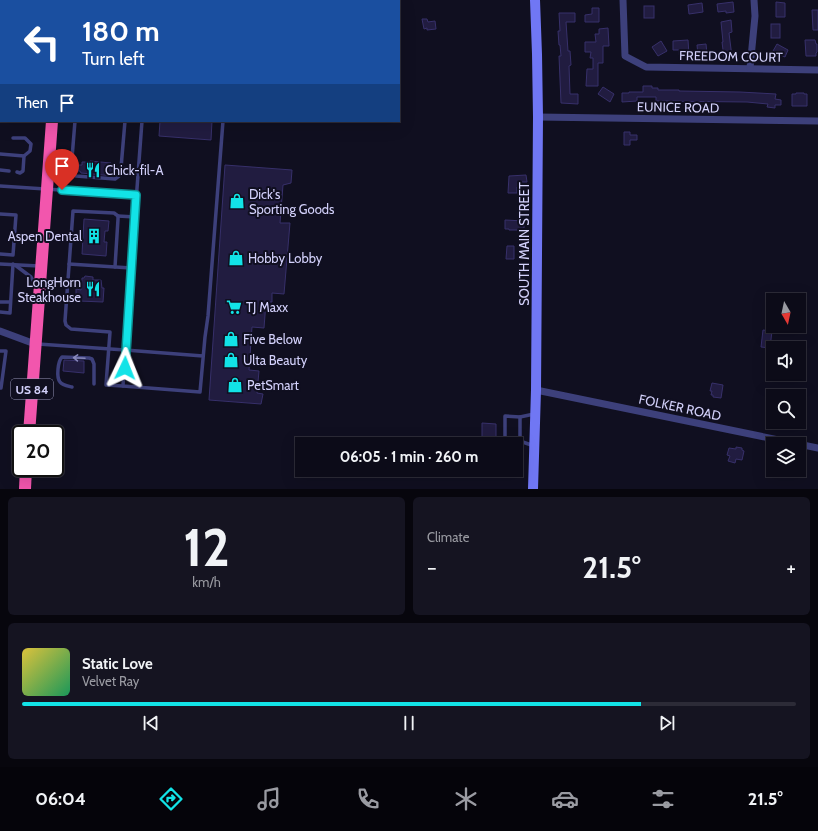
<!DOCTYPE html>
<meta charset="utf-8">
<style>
body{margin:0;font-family:Cabin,sans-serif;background:#151421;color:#f1f3f6;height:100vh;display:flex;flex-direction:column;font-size:15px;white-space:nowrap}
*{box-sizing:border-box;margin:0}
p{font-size:13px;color:#9a9ba2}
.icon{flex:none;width:22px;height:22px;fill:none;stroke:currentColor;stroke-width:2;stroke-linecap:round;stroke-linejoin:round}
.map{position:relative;height:489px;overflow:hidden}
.sheet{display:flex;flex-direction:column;gap:8px;padding:8px;background:#07060d;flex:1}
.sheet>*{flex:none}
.hud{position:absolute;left:0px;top:0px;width:400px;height:122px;box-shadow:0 4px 16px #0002,0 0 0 1px #2c2b37;background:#1a4fa0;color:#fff;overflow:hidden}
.needle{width:26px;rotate:171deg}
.tools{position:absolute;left:766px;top:293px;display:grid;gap:8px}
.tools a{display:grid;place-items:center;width:40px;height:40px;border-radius:0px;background:#0c0b18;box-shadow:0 4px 16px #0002,0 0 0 1px #2c2b37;font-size:20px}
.speed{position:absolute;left:12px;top:425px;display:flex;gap:8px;font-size:20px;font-weight:700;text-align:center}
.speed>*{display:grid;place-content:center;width:52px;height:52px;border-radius:50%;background:#0c0b18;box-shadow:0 4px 16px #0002,0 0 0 1px #2c2b37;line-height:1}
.speed .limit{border:2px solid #111;border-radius:6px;background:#fff;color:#111}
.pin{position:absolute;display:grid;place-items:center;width:34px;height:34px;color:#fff;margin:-41px -17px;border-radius:50% 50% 50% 0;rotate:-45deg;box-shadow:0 0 4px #0007}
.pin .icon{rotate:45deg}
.me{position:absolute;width:44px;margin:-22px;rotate:2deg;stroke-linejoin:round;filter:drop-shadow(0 0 3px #0008)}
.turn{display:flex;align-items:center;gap:14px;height:84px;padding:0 16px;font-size:18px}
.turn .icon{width:52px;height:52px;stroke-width:2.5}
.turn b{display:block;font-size:28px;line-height:34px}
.then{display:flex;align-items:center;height:38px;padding:0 16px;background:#0003;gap:8px;font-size:15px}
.big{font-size:30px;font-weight:700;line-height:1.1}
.sheet .tile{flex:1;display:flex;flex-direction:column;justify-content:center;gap:6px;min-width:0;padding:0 14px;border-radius:6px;background:#151421}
.sheet .dial{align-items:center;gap:0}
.dial b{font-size:52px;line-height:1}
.song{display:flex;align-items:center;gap:12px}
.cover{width:48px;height:48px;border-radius:6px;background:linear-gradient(135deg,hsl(50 70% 55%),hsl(150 70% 35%))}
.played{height:4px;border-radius:2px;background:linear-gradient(90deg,#12e3e7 80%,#2c2b37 80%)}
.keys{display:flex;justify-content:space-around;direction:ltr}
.heat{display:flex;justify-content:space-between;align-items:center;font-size:22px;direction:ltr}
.sheet .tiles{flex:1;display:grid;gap:8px;grid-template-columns:1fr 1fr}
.tile:last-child{grid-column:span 2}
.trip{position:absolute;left:295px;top:437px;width:228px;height:40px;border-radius:0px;background:#0c0b18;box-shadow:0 4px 16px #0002,0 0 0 1px #2c2b37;font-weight:700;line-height:40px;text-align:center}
.tab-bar{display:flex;height:64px;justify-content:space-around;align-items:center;background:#05040a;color:#9a9ba2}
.tab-bar .icon{width:28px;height:28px}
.tab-bar .active{color:#12e3e7}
.tab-bar b{font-size:18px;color:#f1f3f6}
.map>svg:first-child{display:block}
</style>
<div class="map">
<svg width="818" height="489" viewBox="0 0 818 489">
<rect width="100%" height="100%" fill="#100f20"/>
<g fill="#211c40" stroke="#37306a">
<path d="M733,2L734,12L726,13V11L718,12L717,4Z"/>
<path d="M776,2L785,3V17H776Z"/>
<path d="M702,3L703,12L689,14L688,5Z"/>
<rect x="644" y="6" width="10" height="12"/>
<path d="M592,8H599V22H585V15L592,14Z"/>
<path d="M812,10H818V30H813Z"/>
<path d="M559,13H575V22H566L568,51H570L571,65L569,66L570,94H578V104L561,103L559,56H561L560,45H559L558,31H560Z"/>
<path d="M422,19H427L428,22L435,21L436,29L427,30V28L424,29Z"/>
<path d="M731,20L732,32L729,33L732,57L724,58L722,42H723L721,22Z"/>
<rect x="771" y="24" width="9" height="14"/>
<path d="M608,28L609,46H603V63H598V86H586L587,69H593V58H590L591,52H585V42H596L595,34H599V29Z"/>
<path d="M688,40L689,55H679V50H673V41Z"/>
<path d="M805,40H815L816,44H817V52L816,53V56H806Z"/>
<path d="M661,41L667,51L658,56L652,47Z"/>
<path d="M706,44L707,54L698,55L697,45Z"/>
<path d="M777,44L788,50L785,57L773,51Z"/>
<path d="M643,86H652V88H658V90H679V91L740,92L776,94L775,99L781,100V105H775V108L767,107L768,104L747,102L656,101V97H637V101L622,102V93H629V92H643Z"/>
<path d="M603,87L614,94L610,102L598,94Z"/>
<path d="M796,93H804V94H807V106H792V94H796Z"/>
<path d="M160,121H212L211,140L159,136Z"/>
<path d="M624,132H630V135H637V140H630V145H624Z"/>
<path d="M90,161L111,163V165H115L114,176L81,173L80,171H78V165H82V162H90Z"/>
<path d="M225,165L292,170L291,183L283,185L280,223H290L284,294L272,293V302H266L264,328L252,327L249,370L259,371L257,393L263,394L261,404L209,400Z"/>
<path d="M526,175L527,182H520V187H517V193H508L509,176Z"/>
<path d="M84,219L109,221L108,231H105L104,242H107L106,256L82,254Z"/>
<path d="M505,220L524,221V230H509V229H505Z"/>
<path d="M507,246H514V259H506Z"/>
<path d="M85,276L93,277V280H101L102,288H104L103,302L79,301V297L76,296V289L81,290L82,278H84Z"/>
<path d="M763,330L772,331L770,348L761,347Z"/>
<path d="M64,360L84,361V373L63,371Z"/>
<path d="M712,383L723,385L721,398L713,397V395H711L712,391H710Z"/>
<path d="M482,423L496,424V444H482Z"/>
<path d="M736,447L742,448V450L744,451L742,460L736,459L735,463L728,461L730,456L727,455L729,448L736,449Z"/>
</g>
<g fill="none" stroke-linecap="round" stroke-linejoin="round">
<g stroke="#3d407b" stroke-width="3.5">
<path d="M114,0V1"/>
<path d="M286,0V1"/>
<path d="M34,1V0"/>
<path d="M87,1V0"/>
<path d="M75,121L72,158L69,169L71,173L76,176L115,179L119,176L121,168"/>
<path d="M125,121L121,168L138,170"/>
<path d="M0,154L24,156L30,151L31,144L25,138H13"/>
<path d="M0,170L9,171"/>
<path d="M17,172L20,173L23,171L24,156"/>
<path d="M0,186L136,195"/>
<path d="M0,214L16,215L13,255L0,254"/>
<path d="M118,216L135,217"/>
<path d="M0,264L39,266"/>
<path d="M69,264L131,268"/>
<path d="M15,265L31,277L36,286"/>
<path d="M115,267L118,219V216L114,213L73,211L65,321L66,325L71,329L110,332L106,385L123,386"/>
<path d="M0,302H10"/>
<path d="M0,312L10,313L13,264"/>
<path d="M38,344L125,350L142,121"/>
<path d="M0,351H6L1,388H0"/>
<path d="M203,356L125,350L123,386L200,392L205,337L208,316L223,121"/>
<path d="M72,387C68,386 62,385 60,382C56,377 58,361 62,357L89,358L92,359L94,364V384"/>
<path d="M505,444V416L520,417"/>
<path d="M534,446L520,441V417L534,414"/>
<path d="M516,449H519L520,441"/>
</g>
<g stroke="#3d407b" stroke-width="7">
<path d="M623,0L625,56L646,67L818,70"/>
<path d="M307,1L330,0"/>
<path d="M750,68L755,16L754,0"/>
<path d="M538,117L818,121"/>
<path d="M0,331L35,344"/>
<path d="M536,390L818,448"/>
</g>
<path stroke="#7077f4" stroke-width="10" d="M533,489L536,390L538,117L537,54L535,0"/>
<g stroke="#f256ad" stroke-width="12">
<path d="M60,1L61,0"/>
<path d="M29,434L52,121"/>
<path d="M25,489L26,468"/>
</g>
</g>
<defs><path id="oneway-shaft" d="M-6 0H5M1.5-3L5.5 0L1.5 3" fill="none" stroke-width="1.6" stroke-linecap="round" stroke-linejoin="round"/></defs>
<use stroke="#88b" href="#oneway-shaft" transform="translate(79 358) rotate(-177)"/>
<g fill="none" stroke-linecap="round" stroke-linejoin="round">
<g stroke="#0c9496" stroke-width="10">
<path id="route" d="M62,190L136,195L125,368"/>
</g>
<use href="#route" stroke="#12e3e7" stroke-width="7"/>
</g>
<defs>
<g id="restaurant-bare" transform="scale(1.2)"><path d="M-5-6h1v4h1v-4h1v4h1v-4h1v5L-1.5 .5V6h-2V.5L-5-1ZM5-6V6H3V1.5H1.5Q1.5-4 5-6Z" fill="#12e3e7" stroke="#100f20" stroke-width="2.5" paint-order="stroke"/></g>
<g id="shop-bare" transform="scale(1.2)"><path d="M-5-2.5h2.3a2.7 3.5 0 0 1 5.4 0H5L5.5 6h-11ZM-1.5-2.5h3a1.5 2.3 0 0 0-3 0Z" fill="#12e3e7" stroke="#100f20" stroke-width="2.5" paint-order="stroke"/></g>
<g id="building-bare" transform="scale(1.2)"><path d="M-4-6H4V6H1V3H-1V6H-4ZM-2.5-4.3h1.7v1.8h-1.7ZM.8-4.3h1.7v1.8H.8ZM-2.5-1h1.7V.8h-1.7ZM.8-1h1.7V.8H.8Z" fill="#12e3e7" stroke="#100f20" stroke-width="2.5" paint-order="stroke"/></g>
<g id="supermarket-bare" transform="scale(1.2)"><path d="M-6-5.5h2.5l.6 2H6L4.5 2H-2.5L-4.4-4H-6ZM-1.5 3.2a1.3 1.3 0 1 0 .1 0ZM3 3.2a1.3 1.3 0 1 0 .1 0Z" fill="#12e3e7" stroke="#100f20" stroke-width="2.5" paint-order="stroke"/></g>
</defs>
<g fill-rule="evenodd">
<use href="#restaurant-bare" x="93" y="170"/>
<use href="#shop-bare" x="237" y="201"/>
<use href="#building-bare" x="94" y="236"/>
<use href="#shop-bare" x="236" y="258"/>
<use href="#restaurant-bare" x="93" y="289"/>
<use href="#supermarket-bare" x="234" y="307"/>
<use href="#shop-bare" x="231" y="339"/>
<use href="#shop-bare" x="231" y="360"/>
<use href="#shop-bare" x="235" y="385"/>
</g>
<g text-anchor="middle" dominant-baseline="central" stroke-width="4" stroke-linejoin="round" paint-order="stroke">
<rect fill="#100f20" stroke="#9897b9" stroke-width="1" x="11" y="379" width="42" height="20" rx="3"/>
<g font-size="12" font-weight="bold" fill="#d3d1fb">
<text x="32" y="389">US 84</text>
</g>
<g font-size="13" fill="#d3d1fb" stroke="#100f20">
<text transform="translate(731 56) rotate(1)">FREEDOM COURT</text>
<text transform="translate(678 107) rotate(1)">EUNICE ROAD</text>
<text transform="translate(524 244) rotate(-90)">SOUTH MAIN STREET</text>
<text transform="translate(680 407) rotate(12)">FOLKER ROAD</text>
</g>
<g font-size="13" fill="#d3d1fb" stroke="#100f20" text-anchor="start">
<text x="105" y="170">Chick-fil-A</text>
<text x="249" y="194">Dick's<tspan x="249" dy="15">Sporting Goods</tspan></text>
<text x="82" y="236" text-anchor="end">Aspen Dental</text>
<text x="248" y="258">Hobby Lobby</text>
<text x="81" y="282" text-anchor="end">LongHorn<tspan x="81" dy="15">Steakhouse</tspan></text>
<text x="246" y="307">TJ Maxx</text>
<text x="243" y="339">Five Below</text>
<text x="243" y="360">Ulta Beauty</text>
<text x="247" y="385">PetSmart</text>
</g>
</g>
</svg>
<div class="tools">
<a><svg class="needle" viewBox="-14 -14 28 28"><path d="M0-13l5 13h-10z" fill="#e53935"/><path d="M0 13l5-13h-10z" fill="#9a9ba2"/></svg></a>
<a><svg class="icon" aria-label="sound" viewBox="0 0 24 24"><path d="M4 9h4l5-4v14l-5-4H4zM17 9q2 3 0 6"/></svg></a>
<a><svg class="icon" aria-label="search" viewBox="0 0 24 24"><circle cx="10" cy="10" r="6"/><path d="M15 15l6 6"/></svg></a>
<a><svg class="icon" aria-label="layers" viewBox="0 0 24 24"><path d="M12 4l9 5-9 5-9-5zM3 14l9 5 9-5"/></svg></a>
</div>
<div class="speed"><div class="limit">20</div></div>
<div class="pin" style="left:62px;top:190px;background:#d93025"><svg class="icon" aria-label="arrive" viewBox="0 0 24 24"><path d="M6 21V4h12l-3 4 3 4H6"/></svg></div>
<svg class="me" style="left:125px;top:368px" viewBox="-20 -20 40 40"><path d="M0-17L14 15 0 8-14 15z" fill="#12e3e7" stroke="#fff" stroke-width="4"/></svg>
<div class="trip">06:05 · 1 min · 260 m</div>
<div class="hud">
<div class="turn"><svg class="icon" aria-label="left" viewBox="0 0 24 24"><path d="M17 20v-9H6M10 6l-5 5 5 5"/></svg><div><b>180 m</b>Turn left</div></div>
<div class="then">Then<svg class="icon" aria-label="arrive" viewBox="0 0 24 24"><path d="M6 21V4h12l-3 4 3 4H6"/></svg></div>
</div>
</div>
<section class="sheet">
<div class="tiles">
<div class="tile dial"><b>12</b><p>km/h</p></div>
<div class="tile"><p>Climate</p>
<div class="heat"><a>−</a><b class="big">21.5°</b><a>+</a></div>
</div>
<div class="tile">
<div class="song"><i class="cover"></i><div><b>Static Love</b><p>Velvet Ray</p></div></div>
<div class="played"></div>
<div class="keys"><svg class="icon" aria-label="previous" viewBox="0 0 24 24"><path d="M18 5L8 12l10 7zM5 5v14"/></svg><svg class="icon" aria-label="pause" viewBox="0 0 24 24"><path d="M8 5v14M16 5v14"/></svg><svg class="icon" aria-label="next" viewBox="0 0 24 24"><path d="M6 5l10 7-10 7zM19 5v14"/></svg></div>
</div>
</div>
</section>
<nav class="tab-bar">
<b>06:04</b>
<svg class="icon active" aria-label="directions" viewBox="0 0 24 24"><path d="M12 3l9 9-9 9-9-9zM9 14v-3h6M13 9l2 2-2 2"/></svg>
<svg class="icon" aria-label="music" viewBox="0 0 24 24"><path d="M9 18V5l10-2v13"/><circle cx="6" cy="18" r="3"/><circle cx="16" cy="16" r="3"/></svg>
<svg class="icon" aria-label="phone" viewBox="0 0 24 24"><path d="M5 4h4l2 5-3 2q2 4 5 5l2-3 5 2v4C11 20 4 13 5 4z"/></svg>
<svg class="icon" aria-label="climate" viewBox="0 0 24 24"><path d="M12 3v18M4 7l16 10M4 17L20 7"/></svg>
<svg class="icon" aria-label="car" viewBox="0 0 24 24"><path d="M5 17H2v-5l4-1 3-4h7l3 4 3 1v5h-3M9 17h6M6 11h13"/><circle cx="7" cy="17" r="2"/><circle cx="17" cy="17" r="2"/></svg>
<svg class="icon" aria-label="filters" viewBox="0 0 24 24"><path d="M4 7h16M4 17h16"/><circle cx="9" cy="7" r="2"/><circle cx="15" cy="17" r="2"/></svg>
<b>21.5°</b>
</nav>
